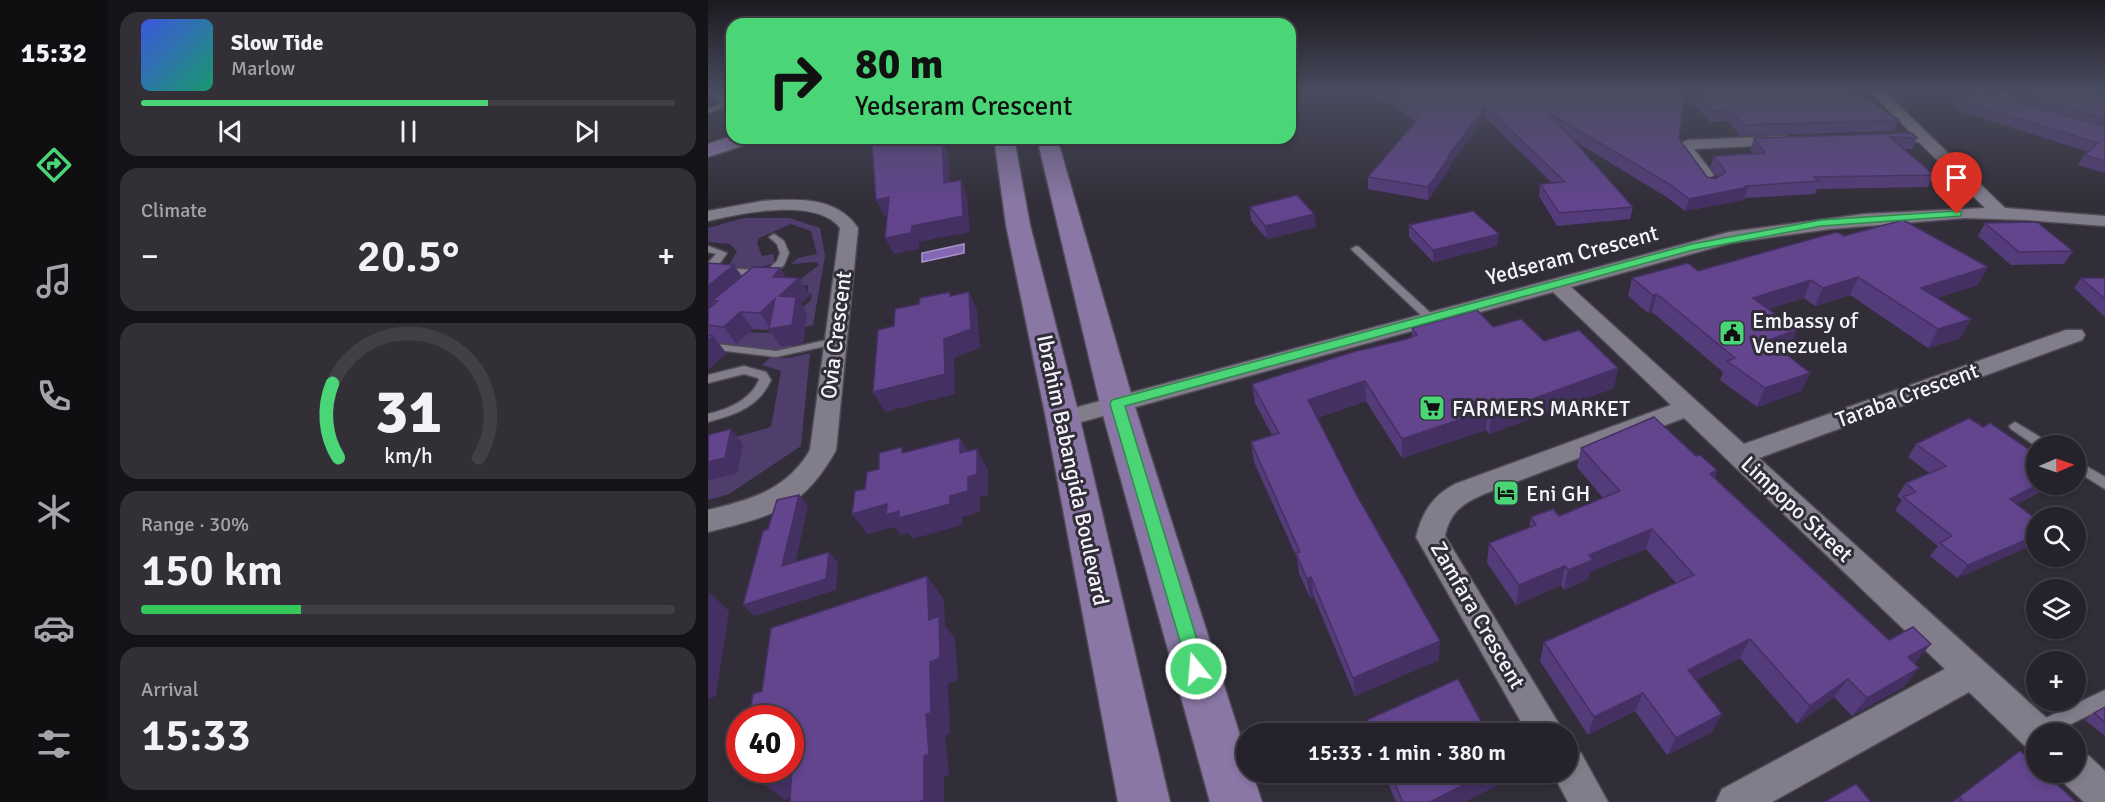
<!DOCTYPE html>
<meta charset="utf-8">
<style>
body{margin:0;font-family:Signika,sans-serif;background:#322f37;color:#f1f3f6;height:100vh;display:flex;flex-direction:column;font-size:22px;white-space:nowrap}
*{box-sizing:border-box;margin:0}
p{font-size:20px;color:#a4a4a9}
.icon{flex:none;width:33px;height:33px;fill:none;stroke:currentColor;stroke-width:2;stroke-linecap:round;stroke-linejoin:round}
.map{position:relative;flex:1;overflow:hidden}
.panel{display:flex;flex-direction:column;gap:12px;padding:12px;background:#151318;width:600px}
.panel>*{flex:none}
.hud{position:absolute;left:18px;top:18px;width:570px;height:126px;border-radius:18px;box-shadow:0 3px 9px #0003,0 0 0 2px #423f47;background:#4ad677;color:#111;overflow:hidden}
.needle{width:39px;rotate:88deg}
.controls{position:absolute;left:1318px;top:435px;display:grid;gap:12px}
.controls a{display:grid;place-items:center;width:60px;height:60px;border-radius:50%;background:#26222b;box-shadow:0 3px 9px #0003,0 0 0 2px #423f47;font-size:30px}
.speed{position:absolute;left:18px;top:705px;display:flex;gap:12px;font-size:30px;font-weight:700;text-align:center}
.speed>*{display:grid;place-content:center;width:78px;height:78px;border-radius:50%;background:#26222b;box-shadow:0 3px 9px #0003,0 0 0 2px #423f47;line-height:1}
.speed .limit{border:9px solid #d22;background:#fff;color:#111}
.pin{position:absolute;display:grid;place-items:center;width:51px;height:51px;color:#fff;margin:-62px -26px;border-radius:50% 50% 50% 0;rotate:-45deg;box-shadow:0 0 6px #0007}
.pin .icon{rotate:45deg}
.me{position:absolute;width:66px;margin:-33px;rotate:343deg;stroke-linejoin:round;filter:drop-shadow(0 0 4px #0008)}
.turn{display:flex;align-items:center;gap:21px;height:126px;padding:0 30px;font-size:27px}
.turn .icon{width:78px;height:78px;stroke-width:2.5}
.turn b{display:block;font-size:42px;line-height:51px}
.big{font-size:45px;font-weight:600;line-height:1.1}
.panel .widget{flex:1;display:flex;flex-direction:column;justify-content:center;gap:9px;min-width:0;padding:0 21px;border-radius:18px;background:#322f37}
.panel .dial{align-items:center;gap:0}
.dial svg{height:156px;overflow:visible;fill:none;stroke:#423f47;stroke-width:7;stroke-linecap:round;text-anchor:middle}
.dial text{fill:#f1f3f6;stroke:none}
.song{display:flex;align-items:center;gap:18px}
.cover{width:72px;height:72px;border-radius:9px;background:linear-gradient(135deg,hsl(230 70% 55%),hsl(160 70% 35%))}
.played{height:6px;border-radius:3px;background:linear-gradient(90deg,#4ad677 65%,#423f47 65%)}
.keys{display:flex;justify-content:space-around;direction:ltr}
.heat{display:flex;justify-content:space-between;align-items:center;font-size:33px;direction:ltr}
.charge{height:9px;border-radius:4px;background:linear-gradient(90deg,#34c759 30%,#423f47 0)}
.trip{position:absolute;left:528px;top:723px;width:342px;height:60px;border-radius:30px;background:#26222b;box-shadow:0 3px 9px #0003,0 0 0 2px #423f47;font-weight:600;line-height:60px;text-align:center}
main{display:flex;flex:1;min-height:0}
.dock{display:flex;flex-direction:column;width:108px;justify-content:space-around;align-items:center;background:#0f0e11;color:#a4a4a9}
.dock .icon{width:42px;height:42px}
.dock .current{color:#4ad677}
.dock b{font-size:27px;color:#f1f3f6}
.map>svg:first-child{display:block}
</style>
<main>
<nav class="dock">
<b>15:32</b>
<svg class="icon current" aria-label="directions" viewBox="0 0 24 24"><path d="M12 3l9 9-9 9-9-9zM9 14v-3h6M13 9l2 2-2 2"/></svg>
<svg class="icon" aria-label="music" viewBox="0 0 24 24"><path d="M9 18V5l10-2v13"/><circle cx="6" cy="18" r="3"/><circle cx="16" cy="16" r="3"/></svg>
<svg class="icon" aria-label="phone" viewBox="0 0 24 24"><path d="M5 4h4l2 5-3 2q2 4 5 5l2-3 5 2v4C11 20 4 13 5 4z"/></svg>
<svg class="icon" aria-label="climate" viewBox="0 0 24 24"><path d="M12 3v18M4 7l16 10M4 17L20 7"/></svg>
<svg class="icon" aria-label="car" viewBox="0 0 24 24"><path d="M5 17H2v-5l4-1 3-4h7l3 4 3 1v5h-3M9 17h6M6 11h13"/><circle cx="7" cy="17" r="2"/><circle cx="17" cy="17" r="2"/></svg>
<svg class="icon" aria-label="filters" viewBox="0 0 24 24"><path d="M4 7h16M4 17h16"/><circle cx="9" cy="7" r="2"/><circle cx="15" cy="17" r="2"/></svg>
</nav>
<section class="panel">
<div class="widget">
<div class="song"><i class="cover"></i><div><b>Slow Tide</b><p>Marlow</p></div></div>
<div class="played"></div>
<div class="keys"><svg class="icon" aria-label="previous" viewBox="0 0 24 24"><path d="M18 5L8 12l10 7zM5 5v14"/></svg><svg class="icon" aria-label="pause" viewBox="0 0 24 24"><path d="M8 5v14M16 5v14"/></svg><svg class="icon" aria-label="next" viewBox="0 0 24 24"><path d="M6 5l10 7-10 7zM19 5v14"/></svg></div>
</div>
<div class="widget"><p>Climate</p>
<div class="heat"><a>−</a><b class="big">20.5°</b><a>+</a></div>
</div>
<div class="widget dial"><svg viewBox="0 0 100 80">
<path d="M14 69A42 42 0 1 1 86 69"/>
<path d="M14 69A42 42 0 0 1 11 31" stroke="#4ad677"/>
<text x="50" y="56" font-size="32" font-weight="700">31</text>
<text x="50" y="72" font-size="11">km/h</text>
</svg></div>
<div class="widget"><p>Range · 30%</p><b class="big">150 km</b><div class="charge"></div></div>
<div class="widget"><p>Arrival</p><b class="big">15:33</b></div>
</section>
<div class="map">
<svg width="1397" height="802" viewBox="0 0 1397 802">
<rect width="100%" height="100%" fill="#322e39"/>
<g fill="#4f3e6b">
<path d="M36,218H81L112,228L117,256L105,325L92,328L83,348L70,350L7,343L0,336L2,331L66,333L102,301L104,295L100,292V285L81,288L111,265L108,262L83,264L90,258L109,254L103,231L83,224L51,238L49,243L54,256L66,254V263C53,267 34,273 22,263L29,251L22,244L0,242V228Z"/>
<path d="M102,353L93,446L21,494L0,500V445L63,427L73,371L54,365L62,358H81Z"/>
</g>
<path fill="#8568b3" stroke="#a792c9" stroke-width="1.5" d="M256,244V253L214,262V253Z"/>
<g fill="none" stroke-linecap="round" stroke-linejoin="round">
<g stroke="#4f4b55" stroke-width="3">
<g id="lane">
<path d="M0,90H3L21,101L16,107L0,113V109L12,105L14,102L0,94Z"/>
<path d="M1242,90H1251L1277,99L1272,100Z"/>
<path d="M1299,90H1306L1286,103H1282V101Z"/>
<path d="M66,234L76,241L81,253L76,265L60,279H54L53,276L0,273V263L8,254L0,252V246L19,253L12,263L6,267L58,271L69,261L72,253L69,244L61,237Z"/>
<path d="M648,246L651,247L726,316L727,318L726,320H718L645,251L643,249Z"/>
<path d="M128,338L133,341L132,343L68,357L0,349V343L68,351Z"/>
<path d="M36,366L58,372L63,380C51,407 27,415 0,422V414C21,409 42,400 51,380L50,378L36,374L0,383V375Z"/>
<path d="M1307,422L1342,443L1343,446L1329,447L1303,429L1301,426Z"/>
<path d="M1368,460L1397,477V489L1368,471Z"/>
<path d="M1397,690V707L1343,734H1329V740L1323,737L1320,731L1323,725Z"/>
</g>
</g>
<g stroke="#4f4b55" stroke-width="3">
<g id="street">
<path d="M1161,90H1175L1297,208L1397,216V226L1318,220L1257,218L1122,229L1023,243L863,287L1036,444L1358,330H1374L1377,335L1374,340L1051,458L1343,722L1347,734H1329V751L1317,746L1261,692L1064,802H1008L1014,789L1237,669L976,418L776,494C754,504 742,512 737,536L857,734H820L708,537C714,513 724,496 747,484L963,405L845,292L355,427L346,425L343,419L346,413L355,411L1021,232L1156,214L1277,208L1211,142L1171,141L1169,138L1171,135L1203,133Z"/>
<path d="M1078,136L1083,138L1086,141L1083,144L986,149L1006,175L998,180L992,178L970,149L975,142L980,140Z"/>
<path d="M54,201C89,199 128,196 150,228L128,450C95,510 63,516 0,532V510C42,500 79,490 102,450L132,228C109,197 33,213 0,221V211Z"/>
<path d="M860,748L873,753L900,802H860L844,772H860Z"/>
<path d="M1368,751L1381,756L1397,771V802H1376L1355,782L1351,772H1368Z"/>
</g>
</g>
<g stroke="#4f4b55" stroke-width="3">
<g id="secondary">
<path d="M24,136L49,138L46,142L0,157V144Z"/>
<path d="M286,138H306L322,225L372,419L462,802H410L338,419L298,225Z"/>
<path d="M329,138H349L426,404L538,754V772H544L554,802H502L392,404Z"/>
</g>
</g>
<use href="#lane" fill="#827d8b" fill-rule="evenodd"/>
<use href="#street" fill="#827d8b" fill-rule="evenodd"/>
<use href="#secondary" fill="#8a77a5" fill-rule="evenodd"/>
</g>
<g fill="#543b79">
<path d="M672,90H1143L1150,97L1191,120L1186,131L1032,136L1020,121L1002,122L977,96L971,139L999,177L1007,179L1010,178L1002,167L1006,156L1045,153L1042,150L1046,138L1204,133L1209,138L1204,149H1196L1226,175L1220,187L1109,189L1107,194L1037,198L1036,200L977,211L960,198L865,140L925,207L922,219L849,226L831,196L832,184L844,183L777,117L742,164V168L720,200L660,189V177L707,122L672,97Z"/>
<path d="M1259,90H1295L1286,95L1297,99L1301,91L1303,90H1397V173L1370,165L1376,155L1380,152L1246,109L1250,100L1265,91Z"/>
<path d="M542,207L606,214L608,227L559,239L543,220Z"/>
<path d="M1277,223L1365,251L1356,264L1303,265L1270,236Z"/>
<path d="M701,225L789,246L725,262L701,237Z"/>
<path d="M1136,236L1270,285L1229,298L1263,319L1252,338L1220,348L1142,295L1107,306L1096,298L1060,309L1082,348L1074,351L1102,373L1093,391L1049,407L1012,380L1015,372L944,312L940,313L920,296L924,278L990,271Z"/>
<path d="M0,263L26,265L34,276L72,268L78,278L102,295L93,303L99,314L95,343L73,347L61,330L45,329L28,344L10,342L18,353L0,370Z"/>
<path d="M1373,278H1397V317L1366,288Z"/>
<path d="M785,327L836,341L906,388L781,434L778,430L694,458L658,401L609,418L731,660L647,696L606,597L602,598L591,573L589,558L546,462L543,442L564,435L547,403L544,384L699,339L704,337V328Z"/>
<path d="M1208,444L1344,486L1308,504L1329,520V543L1249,578L1222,556L1230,546L1187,510L1194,500L1189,496L1198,483L1221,473L1200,457Z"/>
<path d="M873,448L988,456L1009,470L1007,478L1181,640L1207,663V664L1211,668L1195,687L1144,716L1126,697L1089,724L1032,658L988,680L1004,732L959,755L927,711L880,735L832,661L836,642L968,583L938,549L882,572L880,579L856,590L853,585L808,605L779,563L781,543L821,528L823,517L851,516L895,498L869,467Z"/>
<path d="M1397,707V736L1377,720L1386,713Z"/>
<path d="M659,720L780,734H660Z"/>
<path d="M675,772H796L794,783L756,802H688Z"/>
<path d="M1251,797L1368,802H1244Z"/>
</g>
<g fill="#453063">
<path d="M1287,90H1295L1284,97Z"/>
<path d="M778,106L777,117L742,164V168L720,200V187L740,156Z"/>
<path d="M234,139L240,154L243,199L236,183Z"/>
<path d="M253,180L259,196L262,232L211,242V249L186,254L177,238L204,226Z"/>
<path d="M1040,187L1036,200L977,211L981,199Z"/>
<path d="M181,197L189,213L176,216L168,200Z"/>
<path d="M606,214L608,227L559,239L557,226Z"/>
<path d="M791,234L789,246L725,262V250Z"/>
<path d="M26,265L38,283L10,301H4L9,308L0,316V286Z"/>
<path d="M1280,267L1270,285L1204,306L1213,288Z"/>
<path d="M72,268L82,285L91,278L102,295L93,303L99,314L95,343L73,347L61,329H63L52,313L71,296L65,277Z"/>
<path d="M1150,277L1142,295L1107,306L1115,288Z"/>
<path d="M1103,280L1096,298L1038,316L1045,298Z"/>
<path d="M261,292L269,310L272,348L246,358L247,394L177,412L165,392L236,339Z"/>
<path d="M949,294L944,312L940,313L945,295Z"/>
<path d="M32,312L45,329L28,344L16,327Z"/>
<path d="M1263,319L1252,338L1220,348L1230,329Z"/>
<path d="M1089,330L1082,348L1053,358L1060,340Z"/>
<path d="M5,336L18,353L0,370V340Z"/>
<path d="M910,368L906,388L781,434L783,414Z"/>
<path d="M1102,373L1093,391L1049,407L1057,388Z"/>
<path d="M657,381L658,401L602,420L600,400Z"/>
<path d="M780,410L778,430L694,458V439Z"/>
<path d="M23,429L35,444L29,473L0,481V462Z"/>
<path d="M252,438L264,459L252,453Z"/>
<path d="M269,449L280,470V495L272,497V512L254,517V525L205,539L201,533L193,535L187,527L159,534L144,514L179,504L242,496L260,477Z"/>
<path d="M1009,470L1002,490V474Z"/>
<path d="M1331,484H1345L1292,512L1302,499Z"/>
<path d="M91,495L100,506L84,578L74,566Z"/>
<path d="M944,529L938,549L882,572L880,579L856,590L860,570L881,555Z"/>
<path d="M1329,535V543L1249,578L1260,565Z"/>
<path d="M121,552L130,563L128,590L46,616L35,605Z"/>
<path d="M857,566L853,585L808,605L811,585Z"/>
<path d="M219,576L236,600L237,625L247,639L250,680L240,684L242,734L237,736L241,774L236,777V802H210L216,756L218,714L221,620Z"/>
<path d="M603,577L606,597L602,598L599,579Z"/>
<path d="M1,592L21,611L8,696L0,699V598Z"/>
<path d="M1042,639L1032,658L971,689L980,670Z"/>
<path d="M732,641L731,660L647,696L645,678Z"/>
<path d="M1223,644L1207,663L1185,676L1200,657Z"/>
<path d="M1211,668L1195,687L1144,716L1159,698Z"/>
<path d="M1140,679L1126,697L1089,724L1102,706Z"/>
<path d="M935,693L927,711L880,735L886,717Z"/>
<path d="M1014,714L1004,732L959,755L968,738Z"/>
<path d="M84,766L110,787L77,800L50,780L76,770H82V767Z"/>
<path d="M781,772H796L794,783L756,802H722Z"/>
</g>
<g fill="#62458d" stroke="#453063" stroke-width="1.5">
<path d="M677,90H977L971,139L999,177L1007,179L1018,172L1006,156L1057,153L1046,138L1204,133L1209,138L1182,137L1226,175L1106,177L1111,181L1038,186L1040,187L981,199L963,185L841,113L925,207L851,213L832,184L857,182L778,106L740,156H742L720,187L660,177L713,115Z"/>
<path d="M984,90H1143L1150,97H1156L1191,120L1035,125L1023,110L1005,111Z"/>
<path d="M1267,90L1397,126V161L1376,155L1390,143L1250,100Z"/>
<path d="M1303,90H1388L1397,93V119L1301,91Z"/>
<path d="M193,138H211L212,143L234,139L236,183L253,180L255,216L204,226L203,233L177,238L181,197L168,200L164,143Z"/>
<path d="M589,195L606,214L557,226L542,207Z"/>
<path d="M765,211L791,234L725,250L701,225Z"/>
<path d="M1195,220L1280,267L1213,288L1263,319L1230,329L1150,277L1115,288L1103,280L1045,298L1089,330L1060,340L1102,373L1057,388L1019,361L1027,358L949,294L945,295L924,278L980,263L990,271L1129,232L1136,236Z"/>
<path d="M1329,222L1365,251L1311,252L1277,223Z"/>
<path d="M0,263L26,265L0,286Z"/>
<path d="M45,267L72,268L65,277L91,278L71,296L88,297L84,325L61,329L67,299L52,313L32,312L16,327L0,325V309L10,301H4Z"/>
<path d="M1373,278H1397V299Z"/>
<path d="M242,292V296L261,292L263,329L236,339L237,374L165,392L170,330L186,326L187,309L211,304L212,298Z"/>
<path d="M769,310L785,327L813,319L836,341L871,330L910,368L783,414L780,410L694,439L657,381L600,400L648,494L732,641L645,678L603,577L599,579L588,553L592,552L543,442L571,433L544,384L645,352L699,339L709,335L704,328Z"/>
<path d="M0,335L5,336L0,340Z"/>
<path d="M946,417L988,456L992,455L1009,470L1002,474L1181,640L1205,627L1223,644L1200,657L1211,668L1159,698L1140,679L1102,706L1042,639L980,670L1014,714L968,738L935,693L886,717L836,642L986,575L944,529L881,555L885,560L860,570L857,566L811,585L781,543L828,525L823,517L845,509L851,516L912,491L873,448Z"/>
<path d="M1261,418L1275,427L1282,423L1329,455V484H1331L1302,499L1329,520V535L1260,565L1232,543L1244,536L1195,497L1208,492L1198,483L1238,466L1208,444Z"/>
<path d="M23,429L17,458L0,462V435Z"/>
<path d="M252,438V453L269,449V474L260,477V491L242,496V504L191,518V511L178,515L179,504L144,514L147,491L157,489L159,472L171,469V453L194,447V453Z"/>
<path d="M91,495L74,566L121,552L118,579L35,605L55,531L60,529L69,500Z"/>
<path d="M219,576L221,620L231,616L232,658L222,662L223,713L218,714L221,754L216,756V800L210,802H82L84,766L82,767V718H41L45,694L54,691L63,628Z"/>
<path d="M750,679L780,734H665L659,720Z"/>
<path d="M1397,707V722L1386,713Z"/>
<path d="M1312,751L1329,766V772H1336L1368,802H1256L1251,797Z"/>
<path d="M51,770H76L50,780Z"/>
<path d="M682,772H781L722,802H695Z"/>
<path d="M1148,784L1163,802H1116Z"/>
</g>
<linearGradient id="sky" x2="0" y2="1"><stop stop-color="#1c191f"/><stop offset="0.45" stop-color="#494c5f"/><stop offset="1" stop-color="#494c5f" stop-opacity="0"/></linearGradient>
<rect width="1397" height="202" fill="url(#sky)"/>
<path fill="#4ad677" stroke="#308b4d" stroke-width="1.5" d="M1249,211L1253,212V216L1113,226L985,250L417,406L498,669L495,675L488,678L482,675L402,404L404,400L984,244L1113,220Z"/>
<defs>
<g id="civic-square" transform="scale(1.35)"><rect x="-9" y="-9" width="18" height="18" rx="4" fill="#4ad677" stroke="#322e39"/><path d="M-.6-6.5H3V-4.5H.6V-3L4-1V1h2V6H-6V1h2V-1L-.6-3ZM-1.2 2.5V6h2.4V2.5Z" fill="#111"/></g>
<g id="supermarket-square" transform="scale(1.35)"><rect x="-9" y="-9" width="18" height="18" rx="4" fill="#4ad677" stroke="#322e39"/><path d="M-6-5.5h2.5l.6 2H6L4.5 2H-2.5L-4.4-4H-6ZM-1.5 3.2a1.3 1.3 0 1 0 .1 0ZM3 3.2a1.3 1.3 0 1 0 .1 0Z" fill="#111"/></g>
<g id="hotel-square" transform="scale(1.35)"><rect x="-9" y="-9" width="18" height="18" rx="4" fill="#4ad677" stroke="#322e39"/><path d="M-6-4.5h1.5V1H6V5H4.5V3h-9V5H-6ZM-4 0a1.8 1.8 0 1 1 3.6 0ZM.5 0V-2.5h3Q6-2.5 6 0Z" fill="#111"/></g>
</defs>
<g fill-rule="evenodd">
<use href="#civic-square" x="1024" y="333"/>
<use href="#supermarket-square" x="724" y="408"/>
<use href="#hotel-square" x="798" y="493"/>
</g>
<g text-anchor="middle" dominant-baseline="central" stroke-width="6" stroke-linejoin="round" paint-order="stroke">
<g font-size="22" fill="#f5f3fb" stroke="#322e39">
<text transform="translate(864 255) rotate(-15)">Yedseram Crescent</text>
<text transform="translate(128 335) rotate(-83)">Ovia Crescent</text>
<text transform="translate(1199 395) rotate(-20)">Taraba Crescent</text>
<text transform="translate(365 470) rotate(78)">Ibrahim Babangida Boulevard</text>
<text transform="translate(1089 509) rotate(43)">Limpopo Street</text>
<text transform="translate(770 615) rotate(60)">Zamfara Crescent</text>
</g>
<g font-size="22" fill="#f5f3fb" stroke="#322e39" text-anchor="start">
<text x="1044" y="320">Embassy of<tspan x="1044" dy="25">Venezuela</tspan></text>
<text x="744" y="408">FARMERS MARKET</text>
<text x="818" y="493">Eni GH</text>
</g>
</g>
</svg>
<div class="controls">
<a><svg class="needle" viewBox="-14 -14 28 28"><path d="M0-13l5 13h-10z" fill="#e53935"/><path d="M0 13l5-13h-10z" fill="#a4a4a9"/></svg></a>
<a><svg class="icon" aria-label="search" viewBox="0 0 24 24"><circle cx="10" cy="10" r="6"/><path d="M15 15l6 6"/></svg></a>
<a><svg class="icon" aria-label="layers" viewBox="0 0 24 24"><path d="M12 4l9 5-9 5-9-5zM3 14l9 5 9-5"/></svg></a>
<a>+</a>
<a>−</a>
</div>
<div class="speed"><div class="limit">40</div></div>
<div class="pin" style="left:1249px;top:214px;background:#d93025"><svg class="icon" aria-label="arrive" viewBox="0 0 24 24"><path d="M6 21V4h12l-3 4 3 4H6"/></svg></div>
<svg class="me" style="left:488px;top:669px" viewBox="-20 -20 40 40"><circle r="17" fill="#4ad677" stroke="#fff" stroke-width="3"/><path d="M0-11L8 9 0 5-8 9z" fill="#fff"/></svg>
<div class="trip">15:33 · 1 min · 380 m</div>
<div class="hud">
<div class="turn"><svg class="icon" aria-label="right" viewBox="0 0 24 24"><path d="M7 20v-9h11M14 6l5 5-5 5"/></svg><div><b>80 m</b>Yedseram Crescent</div></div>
</div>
</div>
</main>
